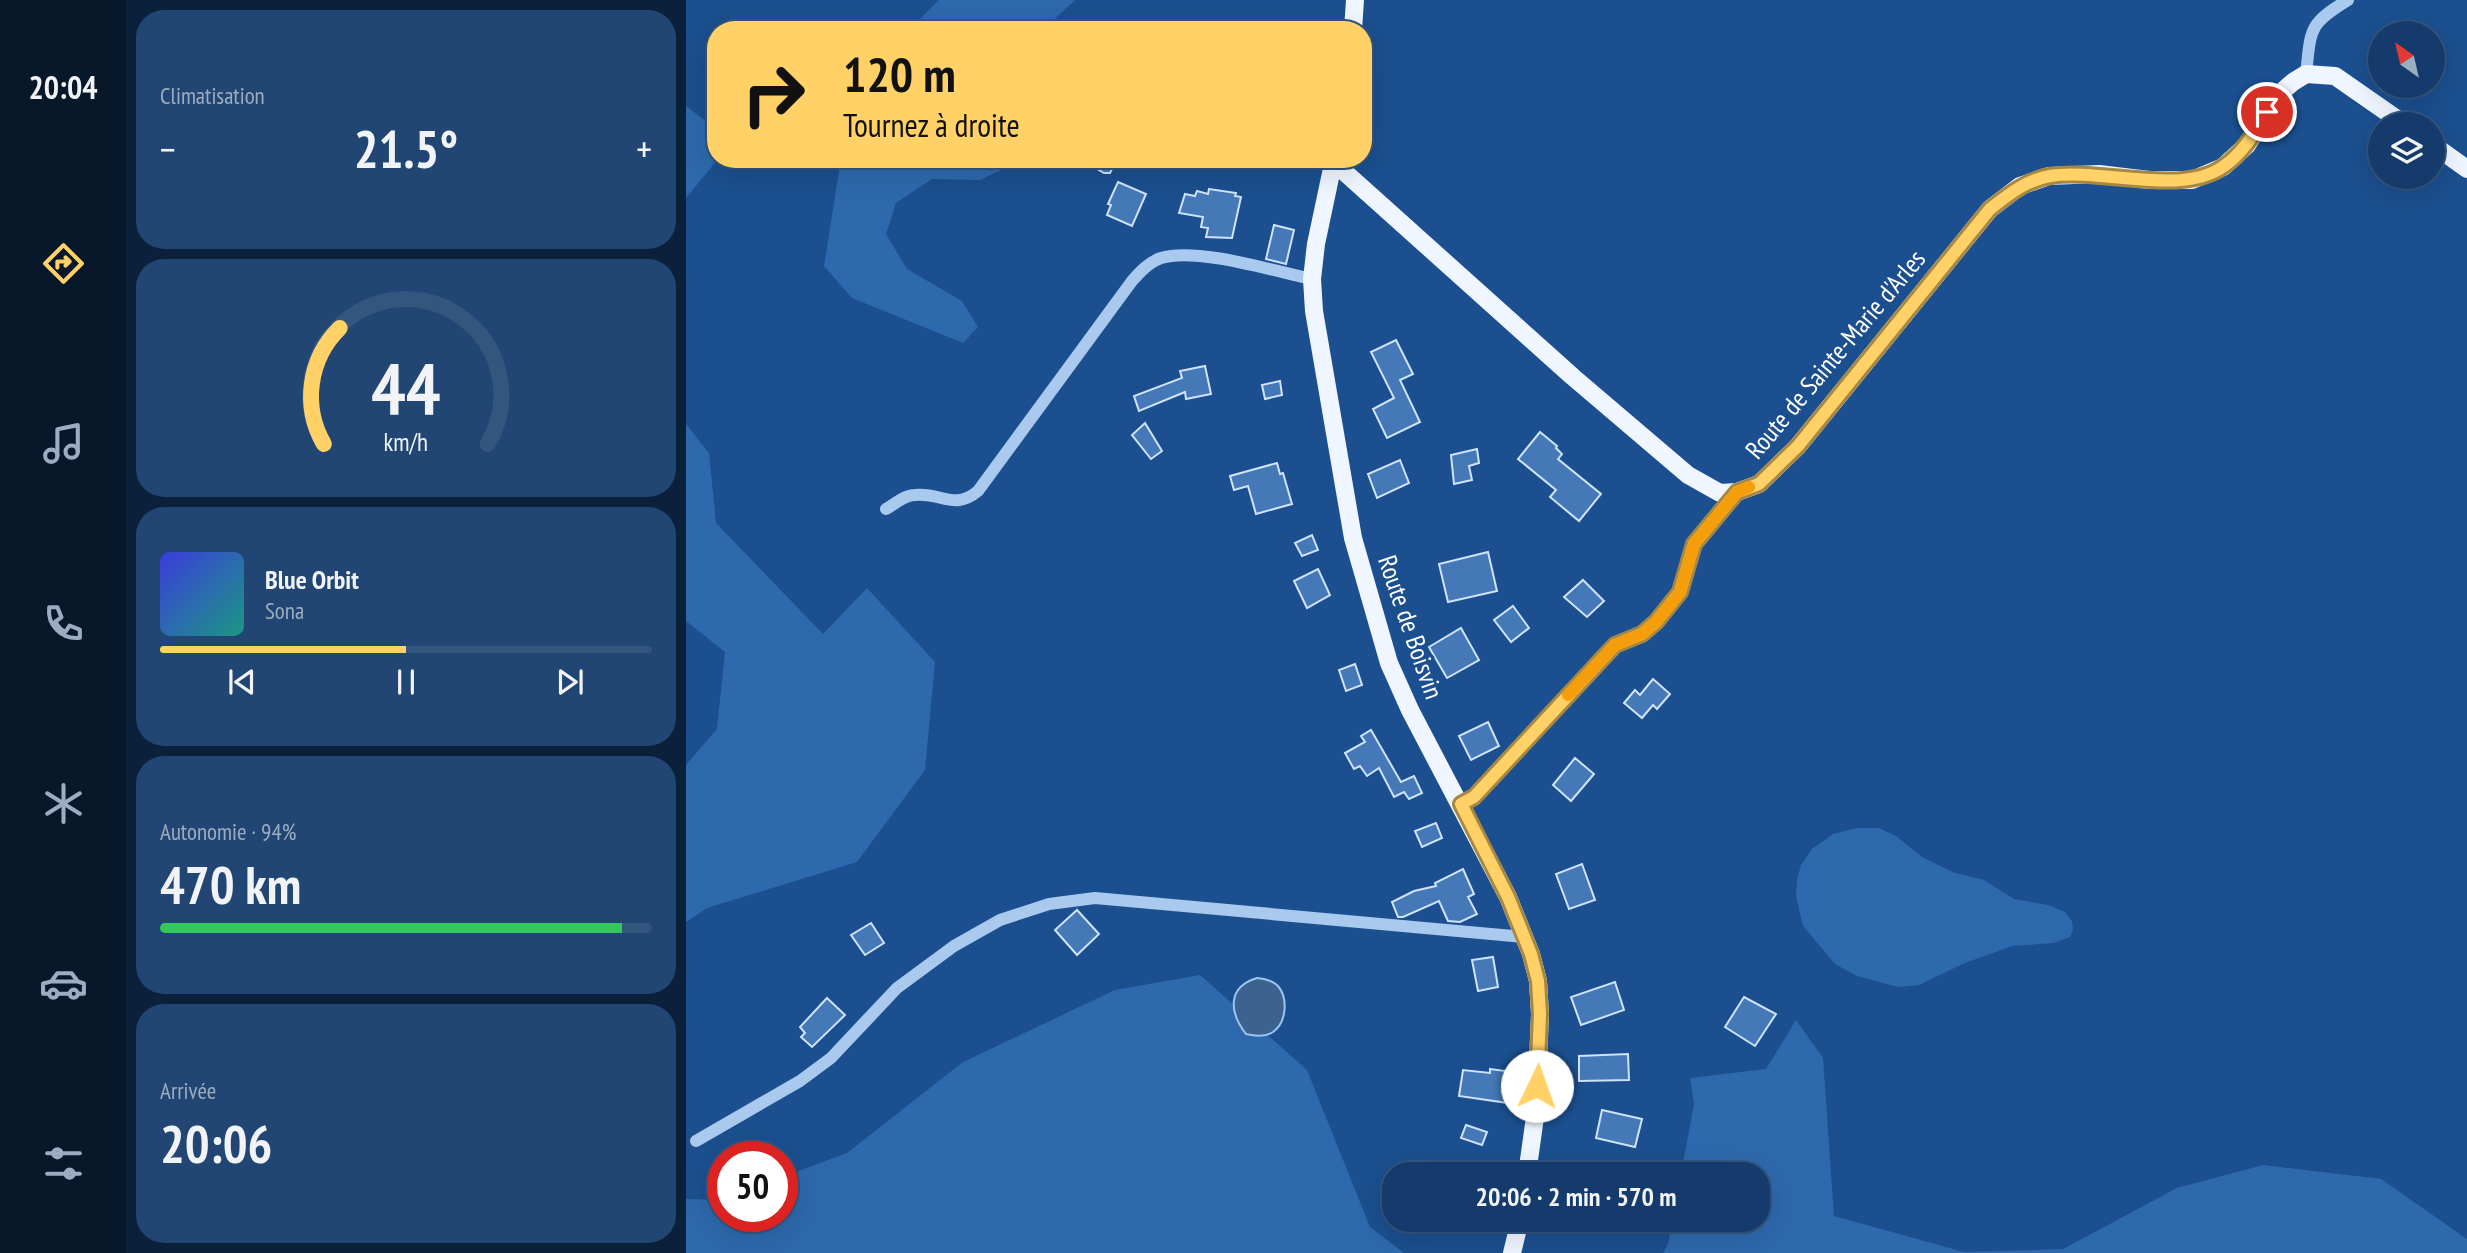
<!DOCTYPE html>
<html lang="fr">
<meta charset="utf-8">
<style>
body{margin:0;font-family:"PT Sans Narrow",sans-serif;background:#214673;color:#f1f3f6;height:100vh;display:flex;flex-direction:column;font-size:26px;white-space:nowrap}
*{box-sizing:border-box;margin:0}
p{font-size:23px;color:#9dadc1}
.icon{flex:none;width:38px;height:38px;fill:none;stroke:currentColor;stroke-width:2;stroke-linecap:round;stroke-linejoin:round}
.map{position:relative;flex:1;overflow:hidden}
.side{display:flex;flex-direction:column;gap:10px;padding:10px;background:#0b203b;width:560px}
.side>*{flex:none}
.top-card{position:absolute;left:21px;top:21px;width:665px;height:147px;border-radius:28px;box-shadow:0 7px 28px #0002,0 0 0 2px #33557e;background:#ffd166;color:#111;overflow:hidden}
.needle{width:46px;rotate:326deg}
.fabs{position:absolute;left:1682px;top:21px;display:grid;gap:14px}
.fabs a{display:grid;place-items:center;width:77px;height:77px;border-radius:50%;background:#143b6b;box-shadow:0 7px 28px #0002,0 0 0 2px #33557e;font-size:35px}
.speed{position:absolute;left:21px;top:1141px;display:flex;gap:14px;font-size:35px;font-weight:700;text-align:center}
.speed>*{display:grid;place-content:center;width:91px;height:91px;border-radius:50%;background:#143b6b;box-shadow:0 7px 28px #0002,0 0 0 2px #33557e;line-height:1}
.speed .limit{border:10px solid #d22;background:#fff;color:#111}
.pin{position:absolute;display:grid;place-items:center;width:60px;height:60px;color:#fff;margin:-30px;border:4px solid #fff;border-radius:50%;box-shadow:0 2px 7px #0007}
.me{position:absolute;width:77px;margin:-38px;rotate:3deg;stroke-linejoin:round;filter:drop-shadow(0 0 5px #0008)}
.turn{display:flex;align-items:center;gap:24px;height:147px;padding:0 21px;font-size:32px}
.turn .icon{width:91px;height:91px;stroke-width:2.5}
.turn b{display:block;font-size:49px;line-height:60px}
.big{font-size:52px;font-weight:700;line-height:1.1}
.side .card{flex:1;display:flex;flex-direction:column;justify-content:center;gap:10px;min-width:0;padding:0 24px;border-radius:28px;background:#214673}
.side .dial{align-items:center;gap:0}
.dial svg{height:182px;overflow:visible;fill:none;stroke:#33557e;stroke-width:7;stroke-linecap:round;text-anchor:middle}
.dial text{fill:#f1f3f6;stroke:none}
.song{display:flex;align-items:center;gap:21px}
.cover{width:84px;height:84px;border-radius:10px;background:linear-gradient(135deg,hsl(240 70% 55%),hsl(170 70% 35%))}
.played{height:7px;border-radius:4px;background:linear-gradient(90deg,#ffd166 50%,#33557e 50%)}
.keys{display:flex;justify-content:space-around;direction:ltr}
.heat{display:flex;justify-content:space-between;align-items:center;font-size:38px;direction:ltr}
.charge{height:10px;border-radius:5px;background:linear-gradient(90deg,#34c759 94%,#33557e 0)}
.trip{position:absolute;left:696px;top:1162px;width:388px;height:70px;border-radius:28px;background:#143b6b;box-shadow:0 7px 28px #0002,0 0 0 2px #33557e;font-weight:700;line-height:70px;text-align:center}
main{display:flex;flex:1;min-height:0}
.tab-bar{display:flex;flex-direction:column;width:126px;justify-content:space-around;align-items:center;background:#08182b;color:#9dadc1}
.tab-bar .icon{width:49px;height:49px}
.tab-bar .selected{color:#ffd166}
.tab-bar b{font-size:32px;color:#f1f3f6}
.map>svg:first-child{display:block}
</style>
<main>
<nav class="tab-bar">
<b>20:04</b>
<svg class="icon selected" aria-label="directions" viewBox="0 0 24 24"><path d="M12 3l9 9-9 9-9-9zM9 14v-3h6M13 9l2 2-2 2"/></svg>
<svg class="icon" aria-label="music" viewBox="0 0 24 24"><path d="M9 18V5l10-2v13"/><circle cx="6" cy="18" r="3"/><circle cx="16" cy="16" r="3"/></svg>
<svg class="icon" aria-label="phone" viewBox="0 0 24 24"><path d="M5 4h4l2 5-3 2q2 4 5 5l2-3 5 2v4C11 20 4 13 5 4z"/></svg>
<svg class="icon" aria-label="climate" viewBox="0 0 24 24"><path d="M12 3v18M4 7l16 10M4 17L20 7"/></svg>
<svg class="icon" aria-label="car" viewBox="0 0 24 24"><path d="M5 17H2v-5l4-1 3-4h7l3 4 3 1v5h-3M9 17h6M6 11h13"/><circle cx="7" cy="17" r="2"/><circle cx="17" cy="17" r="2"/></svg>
<svg class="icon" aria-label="filters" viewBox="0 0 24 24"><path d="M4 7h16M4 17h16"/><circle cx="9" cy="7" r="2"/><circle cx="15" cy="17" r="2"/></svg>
</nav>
<section class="side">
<div class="card"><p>Climatisation</p>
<div class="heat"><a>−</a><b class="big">21.5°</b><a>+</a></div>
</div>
<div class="card dial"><svg viewBox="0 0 100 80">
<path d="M14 69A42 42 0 1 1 86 69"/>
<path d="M14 69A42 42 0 0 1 21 18" stroke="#ffd166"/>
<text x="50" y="56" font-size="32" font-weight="700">44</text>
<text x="50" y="72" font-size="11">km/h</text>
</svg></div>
<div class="card">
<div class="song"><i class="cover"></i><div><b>Blue Orbit</b><p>Sona</p></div></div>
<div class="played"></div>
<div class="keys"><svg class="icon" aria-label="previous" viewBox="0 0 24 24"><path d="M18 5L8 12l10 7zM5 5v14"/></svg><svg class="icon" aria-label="pause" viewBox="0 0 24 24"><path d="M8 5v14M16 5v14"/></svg><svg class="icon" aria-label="next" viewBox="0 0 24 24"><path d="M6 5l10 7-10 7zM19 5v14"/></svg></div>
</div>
<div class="card"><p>Autonomie · 94%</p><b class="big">470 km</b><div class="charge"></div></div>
<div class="card"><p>Arrivée</p><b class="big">20:06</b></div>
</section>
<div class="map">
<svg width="1781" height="1253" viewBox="0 0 1781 1253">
<rect width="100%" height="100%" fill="#1b4f8f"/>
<g fill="#2e69ad">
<path d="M253,0H389L357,30H223Z"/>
<path d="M0,106L30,129V159H32L0,198Z"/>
<path d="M155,159H318L315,170L294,180L246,179L210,203L200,234L221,269L276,301L292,327L277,343L166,298L138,266Z"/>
<path d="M0,424L23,453L30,523L137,634L181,588L249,662L239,770L171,862L21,908L0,922V765L31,729L39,652L0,621Z"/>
<path d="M1171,828H1193L1210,836L1236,857L1269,873L1298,880L1328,899L1362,905L1379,912L1386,921L1387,930L1384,937L1368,943L1326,946L1279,963L1233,985L1212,987L1171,976L1149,964L1117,926L1110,896L1111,880L1115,865L1126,849L1147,834Z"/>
<path d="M514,975L621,1070L684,1227L718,1253H0V1199L37,1200V1216H96V1177L161,1153L277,1062L429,990Z"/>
<path d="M1110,1020L1137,1058L1148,1216L1278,1252L1377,1249L1491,1188L1577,1165L1695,1179L1781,1239V1253H977L982,1244L986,1220H1073V1174H995L1008,1104L1004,1078L1080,1069Z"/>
</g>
<path fill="#3c6290" stroke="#9cc4f0" stroke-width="2" d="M571,978C578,979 586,980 592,986C602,998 601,1022 587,1032C579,1037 568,1036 560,1034C543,1012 541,987 571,978Z"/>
<g fill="#4478b7" stroke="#cfe3fa" stroke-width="2">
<path d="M394,159H431L424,173H418Z"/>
<path d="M432,182L460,194L446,226L421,215L425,205L422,204Z"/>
<path d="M523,189L550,193L549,196L555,197L546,238L520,237L522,228L515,227L517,217L493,213L499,194L509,196L511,191L522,194Z"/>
<path d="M588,225L608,230L600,264L580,259Z"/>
<path d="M710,340L727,374L714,380L734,422L701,438L687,409L708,398L685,352Z"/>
<path d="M519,366L525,394L500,399L499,392L453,411L448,396L496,378L494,371Z"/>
<path d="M594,381L596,395L579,399L576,385Z"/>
<path d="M459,423L476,451L465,459L446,435Z"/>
<path d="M854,432L871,446L870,448L876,454L872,459L915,494L893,521L864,497L870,490L832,459Z"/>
<path d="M791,449L793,463L783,466L786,480L768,484L765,455Z"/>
<path d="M714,460L723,483L691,498L682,474Z"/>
<path d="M591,463L594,474L597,473L606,504L570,514L562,486L548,490L544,476Z"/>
<path d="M626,535L632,550L616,556L609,543Z"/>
<path d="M802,552L811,591L762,602L753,564Z"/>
<path d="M632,569L644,595L621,608L608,581Z"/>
<path d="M897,580L918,601L901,617L878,597Z"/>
<path d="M827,606L843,628L825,642L808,620Z"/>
<path d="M775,628L793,660L761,678L743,647Z"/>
<path d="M669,664L676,685L660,691L653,670Z"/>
<path d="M967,679L984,694L971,709L967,705L956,718L938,703L949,690L954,695Z"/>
<path d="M802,722L813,746L785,760L773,736Z"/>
<path d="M685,730L715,782L728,776L736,793L723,799L718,792L708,797L693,768L681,776L674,766L668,769L659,753L679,742L675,736Z"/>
<path d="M889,758L908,774L885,801L867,785Z"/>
<path d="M750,823L756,838L736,847L729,831Z"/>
<path d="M896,864L909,900L883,909L870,874Z"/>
<path d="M777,869L788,894L782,897L791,914L774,922L762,921L753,901L717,917H712L706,902L728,891L750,886L749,883Z"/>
<path d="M391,910L413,934L391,955L369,930Z"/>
<path d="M185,923L198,943L179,955L165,935Z"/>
<path d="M807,957L812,987L792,991L786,960Z"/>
<path d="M929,982L938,1010L895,1025L885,997Z"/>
<path d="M1058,997L1090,1014L1069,1046L1039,1027Z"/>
<path d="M141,998L159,1015L126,1047L115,1037L119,1033L114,1027Z"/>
<path d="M942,1054L943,1080L893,1081V1056Z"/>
<path d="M804,1069L827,1072L822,1103L773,1096L777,1070L804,1073Z"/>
<path d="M916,1110L956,1119L949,1147L910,1138Z"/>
<path d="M780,1125L801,1132L796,1145L775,1138Z"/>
</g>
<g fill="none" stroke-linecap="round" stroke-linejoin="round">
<g stroke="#a9c9ee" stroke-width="12">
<path d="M1620,74C1625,29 1622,24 1662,0"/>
<path d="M200,509C209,504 218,495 229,495C255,492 268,511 292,491L446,281C454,272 463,262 475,258C510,247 588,271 626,279"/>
<path d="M775,804L788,797L929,645L956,633L970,622L994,591L1008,544L1051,492"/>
<path d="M10,1141L114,1081L145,1058L211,988L268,946L314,920L363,904L409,898L838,937"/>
</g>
<g stroke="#f0f6ff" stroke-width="18">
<path d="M667,30L669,0"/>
<path d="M1746,144L1781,169"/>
<path d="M648,159L630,244L626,279L628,311L667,538L703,663L724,710L822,897L845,954L852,981L854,1014L850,1110L841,1174"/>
<path d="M647,166L654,168L887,377L1002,475L1034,493L1051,492L1073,484L1112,446L1304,209L1334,186L1363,176L1413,174L1463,180H1506L1537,167L1561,145L1592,95L1607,82L1620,74L1649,76L1718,124"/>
<path d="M826,1253L834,1220"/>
</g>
</g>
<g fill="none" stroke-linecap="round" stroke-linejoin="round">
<g stroke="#a68842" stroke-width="18">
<path id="route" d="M851,1086L854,1014L852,981L845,954L822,897L775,804L788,797L929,645L956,634L970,622L994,592L1008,544L1051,492L1073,484L1112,446L1304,209C1322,195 1340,180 1364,176C1416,168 1496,197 1538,166C1558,152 1569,132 1581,112"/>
</g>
<use href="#route" stroke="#ffd166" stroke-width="12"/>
<path stroke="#f59e0b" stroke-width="12" d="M882,695L929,645L956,634L970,622L994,592L1008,544L1051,492L1063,487"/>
</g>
<g text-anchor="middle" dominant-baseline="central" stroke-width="7" stroke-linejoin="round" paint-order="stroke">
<g font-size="26" fill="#fff" stroke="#1b4f8f">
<text transform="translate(1149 354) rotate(-50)">Route de Sainte-Marie d'Arles</text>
<text transform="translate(725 627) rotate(71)">Route de Boisvin</text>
</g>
</g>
</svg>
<div class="fabs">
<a><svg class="needle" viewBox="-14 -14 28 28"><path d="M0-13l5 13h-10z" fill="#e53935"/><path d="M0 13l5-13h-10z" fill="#9dadc1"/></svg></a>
<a><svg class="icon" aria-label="layers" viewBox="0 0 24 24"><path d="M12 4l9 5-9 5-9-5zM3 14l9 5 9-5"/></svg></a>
</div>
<div class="speed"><div class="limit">50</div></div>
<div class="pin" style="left:1581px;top:112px;background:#d93025"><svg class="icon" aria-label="arrive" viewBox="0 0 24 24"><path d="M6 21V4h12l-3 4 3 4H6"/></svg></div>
<svg class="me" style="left:851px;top:1086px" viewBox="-20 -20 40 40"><circle r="19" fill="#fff"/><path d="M0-13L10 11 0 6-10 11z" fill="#ffd166"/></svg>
<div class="trip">20:06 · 2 min · 570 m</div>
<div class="top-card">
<div class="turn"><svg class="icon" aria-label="right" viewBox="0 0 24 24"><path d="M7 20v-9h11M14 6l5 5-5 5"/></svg><div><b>120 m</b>Tournez à droite</div></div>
</div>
</div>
</main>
